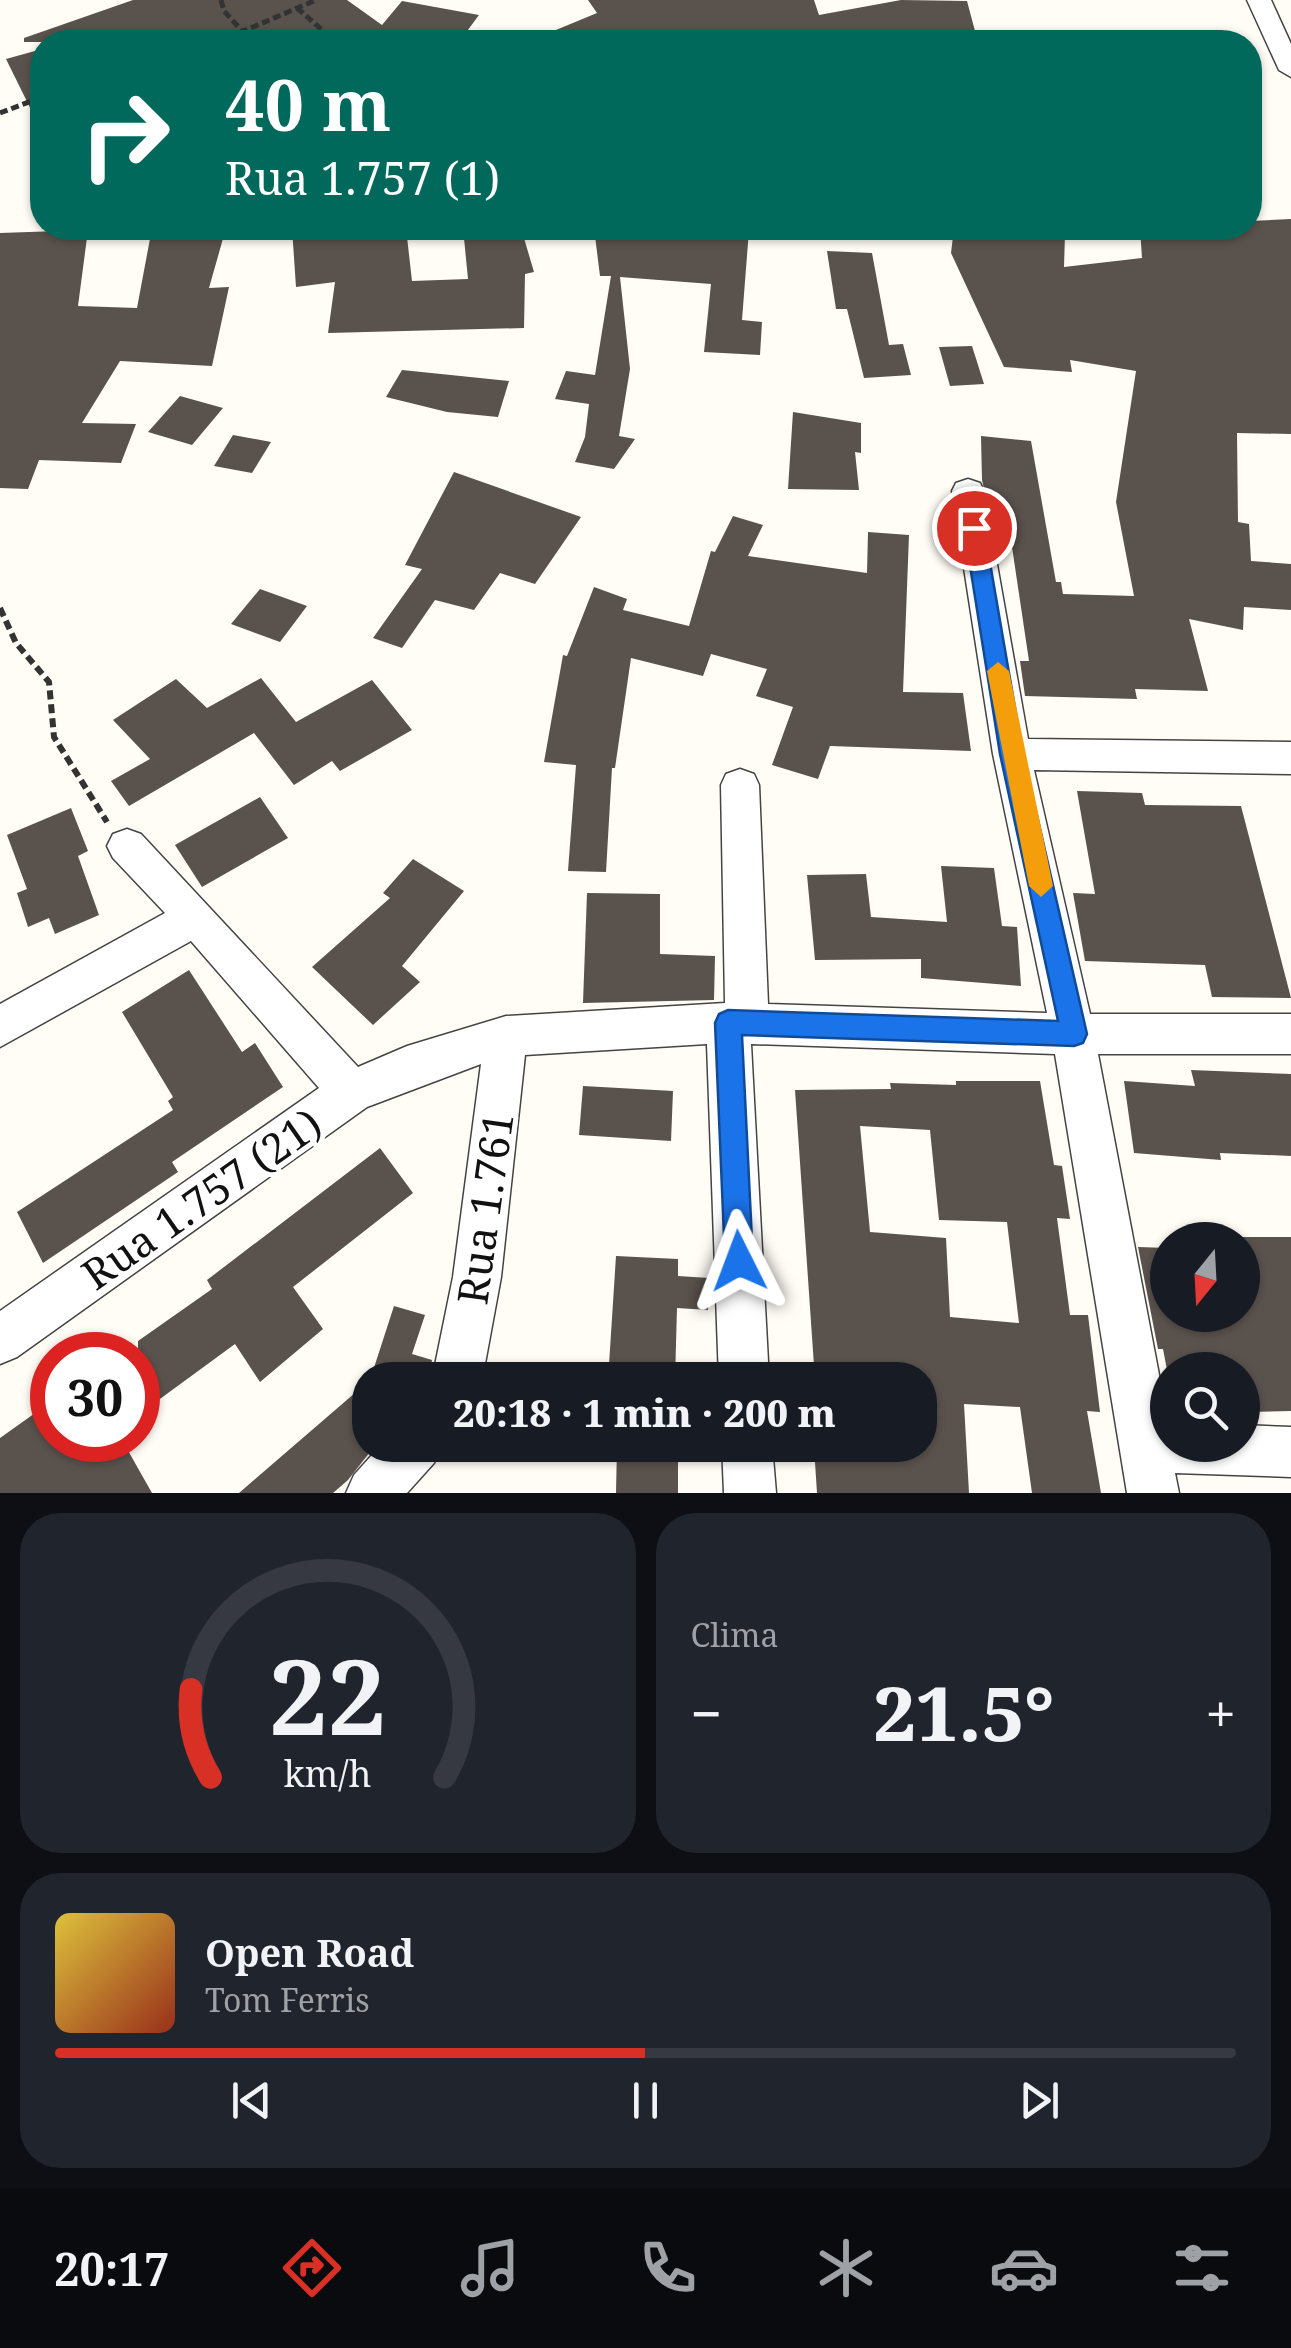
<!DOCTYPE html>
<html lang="pt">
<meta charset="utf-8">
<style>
body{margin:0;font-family:"Noto Serif",serif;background:#20242c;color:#f1f3f6;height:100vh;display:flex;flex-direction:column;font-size:38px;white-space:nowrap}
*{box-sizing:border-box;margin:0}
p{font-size:32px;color:#9ea1a6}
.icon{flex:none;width:55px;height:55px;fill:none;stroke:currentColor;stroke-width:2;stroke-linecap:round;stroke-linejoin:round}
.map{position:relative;height:1493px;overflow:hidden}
.side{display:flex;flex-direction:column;gap:20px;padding:20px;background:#0d0f14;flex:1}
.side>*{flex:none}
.guide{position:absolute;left:30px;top:30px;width:1232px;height:210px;border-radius:40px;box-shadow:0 2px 8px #0004;background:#00695c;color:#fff;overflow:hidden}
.needle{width:65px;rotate:198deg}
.fabs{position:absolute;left:1150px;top:1222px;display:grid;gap:20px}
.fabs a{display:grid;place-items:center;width:110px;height:110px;border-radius:50%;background:#171b24;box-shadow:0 2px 8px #0004;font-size:50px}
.speed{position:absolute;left:30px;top:1332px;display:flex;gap:20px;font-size:50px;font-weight:700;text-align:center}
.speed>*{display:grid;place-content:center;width:130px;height:130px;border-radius:50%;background:#171b24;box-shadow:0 2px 8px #0004;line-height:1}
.speed .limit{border:15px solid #d22;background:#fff;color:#111}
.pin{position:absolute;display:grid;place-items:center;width:85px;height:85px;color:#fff;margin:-42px;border:5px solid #fff;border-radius:50%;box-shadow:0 2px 10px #0007}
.me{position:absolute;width:110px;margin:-55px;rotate:357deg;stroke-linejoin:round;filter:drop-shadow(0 0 8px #0008)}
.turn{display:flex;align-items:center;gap:35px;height:210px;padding:0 30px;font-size:45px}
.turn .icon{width:130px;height:130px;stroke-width:2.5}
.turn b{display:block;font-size:70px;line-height:85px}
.big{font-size:75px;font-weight:800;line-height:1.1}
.side .widget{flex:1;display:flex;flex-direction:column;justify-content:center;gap:15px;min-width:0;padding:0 35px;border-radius:40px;background:#20242c}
.side .dial{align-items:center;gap:0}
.dial svg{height:260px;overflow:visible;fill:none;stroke:#363941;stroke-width:7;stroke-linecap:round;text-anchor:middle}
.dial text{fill:#f1f3f6;stroke:none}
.song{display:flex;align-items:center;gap:30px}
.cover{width:120px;height:120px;border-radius:15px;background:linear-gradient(135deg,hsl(50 70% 55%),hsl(10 70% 35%))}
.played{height:10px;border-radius:5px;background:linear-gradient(90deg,#d93025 50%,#363941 50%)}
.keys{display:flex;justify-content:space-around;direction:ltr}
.heat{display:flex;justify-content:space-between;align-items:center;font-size:55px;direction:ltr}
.side .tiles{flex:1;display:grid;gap:20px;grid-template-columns:1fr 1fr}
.widget:last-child{grid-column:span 2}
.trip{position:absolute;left:352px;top:1362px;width:585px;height:100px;border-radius:40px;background:#171b24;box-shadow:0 2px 8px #0004;font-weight:800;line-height:100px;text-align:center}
.tab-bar{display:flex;height:160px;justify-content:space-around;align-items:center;background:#090b0e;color:#9ea1a6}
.tab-bar .icon{width:70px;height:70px}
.tab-bar .current{color:#d93025}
.tab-bar b{font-size:45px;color:#f1f3f6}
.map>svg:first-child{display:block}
</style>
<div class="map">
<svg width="1291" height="1493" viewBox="0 0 1291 1493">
<rect width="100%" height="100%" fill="#fffdf5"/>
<g fill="#5a524d" fill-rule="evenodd">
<path d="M133,0H347L382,25L402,1L479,15L459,42H24V38Z"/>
<path d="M588,0H814L819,15L901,0L967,1L975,31L897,34L905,42H527L597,13Z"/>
<path d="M42,49V132L6,59Z"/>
<path d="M1291,219V434L1237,433L1238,522L1249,524L1251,561L1291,564V610L1244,607L1243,630L1189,619L1208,691L1135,689L1137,699L1025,696L1020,661H1029L1012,547H998L982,480L981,436L1031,441L1056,582H1061L1063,594L1134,596L1116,502L1136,371L1070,360L1072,372L1004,367L951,253L954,228L1065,234L1064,267L1142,258L1140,228H1250V221Z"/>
<path d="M152,228H226L209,288L229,287L212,366L120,361L82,423L136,424L121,463L39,460L28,489L0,488V233L88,230L78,306L137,308Z"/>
<path d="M292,228H406L412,281L468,279L463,228H521L534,272L525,274L524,328L328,333L335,282L296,287Z"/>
<path d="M594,228L749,230L742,320L762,322L760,355L704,352L711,284L620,277L630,369L619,436L635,439L614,469L575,462L585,437L589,404L555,399L566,371L595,375L611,276H600Z"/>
<path d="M827,251L872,253L889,345L903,344L911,375L864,378L847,309H836Z"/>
<path d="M972,346L984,384L950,386L939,347Z"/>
<path d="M402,370L509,381L498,417L447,412L386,397Z"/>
<path d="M180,396L223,408L192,445L148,432Z"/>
<path d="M793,412L861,423V453L855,452L859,490L788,489Z"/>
<path d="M233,435L271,442L252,473L214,466Z"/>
<path d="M454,472L581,517L535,584L500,573L474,610L435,600L402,648L373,638L422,569L405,565Z"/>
<path d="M733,516L763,525L748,556L867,573L868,532L909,535L903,692L963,693L971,751L830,746L818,779L772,765L793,707L756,696L767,669L711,654L703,676L631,658L615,768H612L606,872L568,871L576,765L544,762L563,655L567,656L594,587L627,599L623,610L689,626L711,551L715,552Z"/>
<path d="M260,589L307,606L280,642L231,624Z"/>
<path d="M261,678L296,722L372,680L412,730L340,771L332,761L294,785L254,733L129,806L111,781L150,759L113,720L176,679L207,708Z"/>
<path d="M1077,791L1142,793L1145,805L1241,806L1291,998L1212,997L1205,965L1085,961L1073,893L1095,894Z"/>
<path d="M260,797L288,838L202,887L175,845Z"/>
<path d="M71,808L88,851L78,856L99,915L55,934L49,918L28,927L17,893L27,889L7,835Z"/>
<path d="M413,859L464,891L402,966L420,982L373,1025L312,967L390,898L383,893Z"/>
<path d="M941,866L994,868L1002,926L1017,927L1021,986L921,978V959L815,960L807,875L866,874L871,917L947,922Z"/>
<path d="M587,893L660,894V954L715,956L714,1000L583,1003Z"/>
<path d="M189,970L242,1052L255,1043L283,1087L172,1162L178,1172L43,1263L17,1212L173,1110L168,1101L173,1097L122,1012Z"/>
<path d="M1191,1070L1291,1074V1156L1220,1153L1221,1160L1134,1153L1124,1081L1195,1086Z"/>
<path d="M956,1081H1040L1054,1165L1062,1166L1070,1219L1057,1218L1070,1315H1088L1100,1412L1087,1411L1101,1493H1032L1020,1407L964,1404L969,1493H817L814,1447L915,1449L920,1445V1380H815L795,1090L891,1089L890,1083L956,1085ZM860,1126L930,1130L939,1220L1007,1222L1019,1323L950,1317L946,1238L870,1232Z"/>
<path d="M583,1086L673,1091L671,1141L579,1135Z"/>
<path d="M380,1148L413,1193L293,1287L323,1329L260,1382L235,1344L138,1415V1341L212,1289L207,1280Z"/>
<path d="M1242,1237H1291V1411L1242,1412V1370H1167L1163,1349H1158L1138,1247L1168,1248V1315H1242Z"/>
<path d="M616,1256L678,1259V1276L709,1278L708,1310L677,1308L675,1380H608Z"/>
<path d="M394,1306L425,1315L412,1354L432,1360L428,1380H370V1445L374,1447L348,1480L333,1493H239L370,1380Z"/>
<path d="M52,1401V1440H122L152,1493H0V1438Z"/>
<path d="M617,1445H678V1493H616Z"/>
</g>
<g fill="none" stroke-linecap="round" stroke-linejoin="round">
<g stroke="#444" stroke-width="3">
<g id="minor">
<path d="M1247,0H1271L1291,44V77L1279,70Z"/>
<path d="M968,479L980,483L984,491L1028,739L1291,742V774L1034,770L1090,1014H1291V1054H1098L1168,1422V1445H1242V1425L1291,1427V1477L1175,1473L1179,1493H1127L1055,1054L751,1044L769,1380H719L707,1044L525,1055L501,1277L482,1380H432L453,1277L481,1064L367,1107L17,1357L0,1364V1311L319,1088L191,941L0,1047V1004L165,913L113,858L107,846L113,834L127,829L141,834L358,1067L407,1046L506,1016L725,1003L721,785L726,774L740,769L754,774L759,785L768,1004L1047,1013L993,754L952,491L956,483Z"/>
<path d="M381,1445H441L434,1463L407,1493H346L354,1475Z"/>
<path d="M722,1445H772L776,1493H724Z"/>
</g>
</g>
<g stroke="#333" stroke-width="5" stroke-dasharray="8 4" stroke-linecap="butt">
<path d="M221,0L224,11L243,32"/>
<path d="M297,8L336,42"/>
<path d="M218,42L316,0"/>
<path d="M0,113L42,97"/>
</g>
<path stroke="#333" stroke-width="6" stroke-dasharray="9 5" stroke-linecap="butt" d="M0,608L16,643L49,682L54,737L107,822"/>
<use href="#minor" fill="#fff" fill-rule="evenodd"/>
</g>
<path fill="#1a73e8" stroke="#114b97" stroke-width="2.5" d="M974,521L984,528L1023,754L1087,1034L1083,1043L1074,1046L742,1035L753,1261L749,1271L739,1275L729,1271L725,1261L715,1023L719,1014L728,1010L1058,1021L1000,754L964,528Z"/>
<path fill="#f59e0b" d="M998,662L1009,671L1053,886L1041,897L1029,886L987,671Z"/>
<g text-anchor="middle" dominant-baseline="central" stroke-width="10" stroke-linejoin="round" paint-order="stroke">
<g font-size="42" fill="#111" stroke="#fff">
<text transform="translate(201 1198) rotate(-35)">Rua 1.757 (21)</text>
<text transform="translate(484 1208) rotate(-82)">Rua 1.761</text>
</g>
</g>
</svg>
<div class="fabs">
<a><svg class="needle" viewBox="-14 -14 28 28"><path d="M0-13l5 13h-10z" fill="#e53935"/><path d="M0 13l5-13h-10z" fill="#9ea1a6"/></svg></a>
<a><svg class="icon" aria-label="search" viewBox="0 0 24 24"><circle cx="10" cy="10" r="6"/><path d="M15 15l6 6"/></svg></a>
</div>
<div class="speed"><div class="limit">30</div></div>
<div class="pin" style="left:974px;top:528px;background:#d93025"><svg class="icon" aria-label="arrive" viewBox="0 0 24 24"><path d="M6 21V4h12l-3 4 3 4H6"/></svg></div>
<svg class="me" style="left:739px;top:1261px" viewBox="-20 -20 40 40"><path d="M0-17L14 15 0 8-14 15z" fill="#1a73e8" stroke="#fff" stroke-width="4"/></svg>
<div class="trip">20:18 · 1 min · 200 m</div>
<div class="guide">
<div class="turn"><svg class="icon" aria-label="right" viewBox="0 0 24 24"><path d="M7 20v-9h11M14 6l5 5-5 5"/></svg><div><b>40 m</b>Rua 1.757 (1)</div></div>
</div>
</div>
<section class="side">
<div class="tiles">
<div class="widget dial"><svg viewBox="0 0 100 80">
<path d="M14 69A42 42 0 1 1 86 69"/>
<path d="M14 69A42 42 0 0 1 8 42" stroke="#d93025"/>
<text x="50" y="56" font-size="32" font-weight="700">22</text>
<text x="50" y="72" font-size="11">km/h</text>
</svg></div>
<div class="widget"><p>Clima</p>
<div class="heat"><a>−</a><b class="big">21.5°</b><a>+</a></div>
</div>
<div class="widget">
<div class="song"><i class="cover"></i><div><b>Open Road</b><p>Tom Ferris</p></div></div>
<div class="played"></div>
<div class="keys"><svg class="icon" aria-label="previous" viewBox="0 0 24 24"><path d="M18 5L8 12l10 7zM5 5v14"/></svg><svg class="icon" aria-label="pause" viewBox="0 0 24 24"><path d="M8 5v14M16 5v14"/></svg><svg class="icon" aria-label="next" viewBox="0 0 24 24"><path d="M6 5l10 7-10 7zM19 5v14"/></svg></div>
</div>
</div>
</section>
<nav class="tab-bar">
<b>20:17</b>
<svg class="icon current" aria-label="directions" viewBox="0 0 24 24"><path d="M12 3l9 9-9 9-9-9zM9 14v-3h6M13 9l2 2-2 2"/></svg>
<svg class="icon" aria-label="music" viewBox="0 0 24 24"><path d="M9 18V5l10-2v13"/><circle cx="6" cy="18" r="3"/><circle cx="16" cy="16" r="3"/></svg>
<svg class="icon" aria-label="phone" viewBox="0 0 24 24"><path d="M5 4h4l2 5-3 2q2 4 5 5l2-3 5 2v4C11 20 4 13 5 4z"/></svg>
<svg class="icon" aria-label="climate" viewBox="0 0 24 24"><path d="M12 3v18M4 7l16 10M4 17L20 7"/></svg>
<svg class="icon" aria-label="car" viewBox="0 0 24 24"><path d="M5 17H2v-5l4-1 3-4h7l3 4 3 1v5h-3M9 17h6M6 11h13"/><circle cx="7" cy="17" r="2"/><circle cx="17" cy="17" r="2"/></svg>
<svg class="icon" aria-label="filters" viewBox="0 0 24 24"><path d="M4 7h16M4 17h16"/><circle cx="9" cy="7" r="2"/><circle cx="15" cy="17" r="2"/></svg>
</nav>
